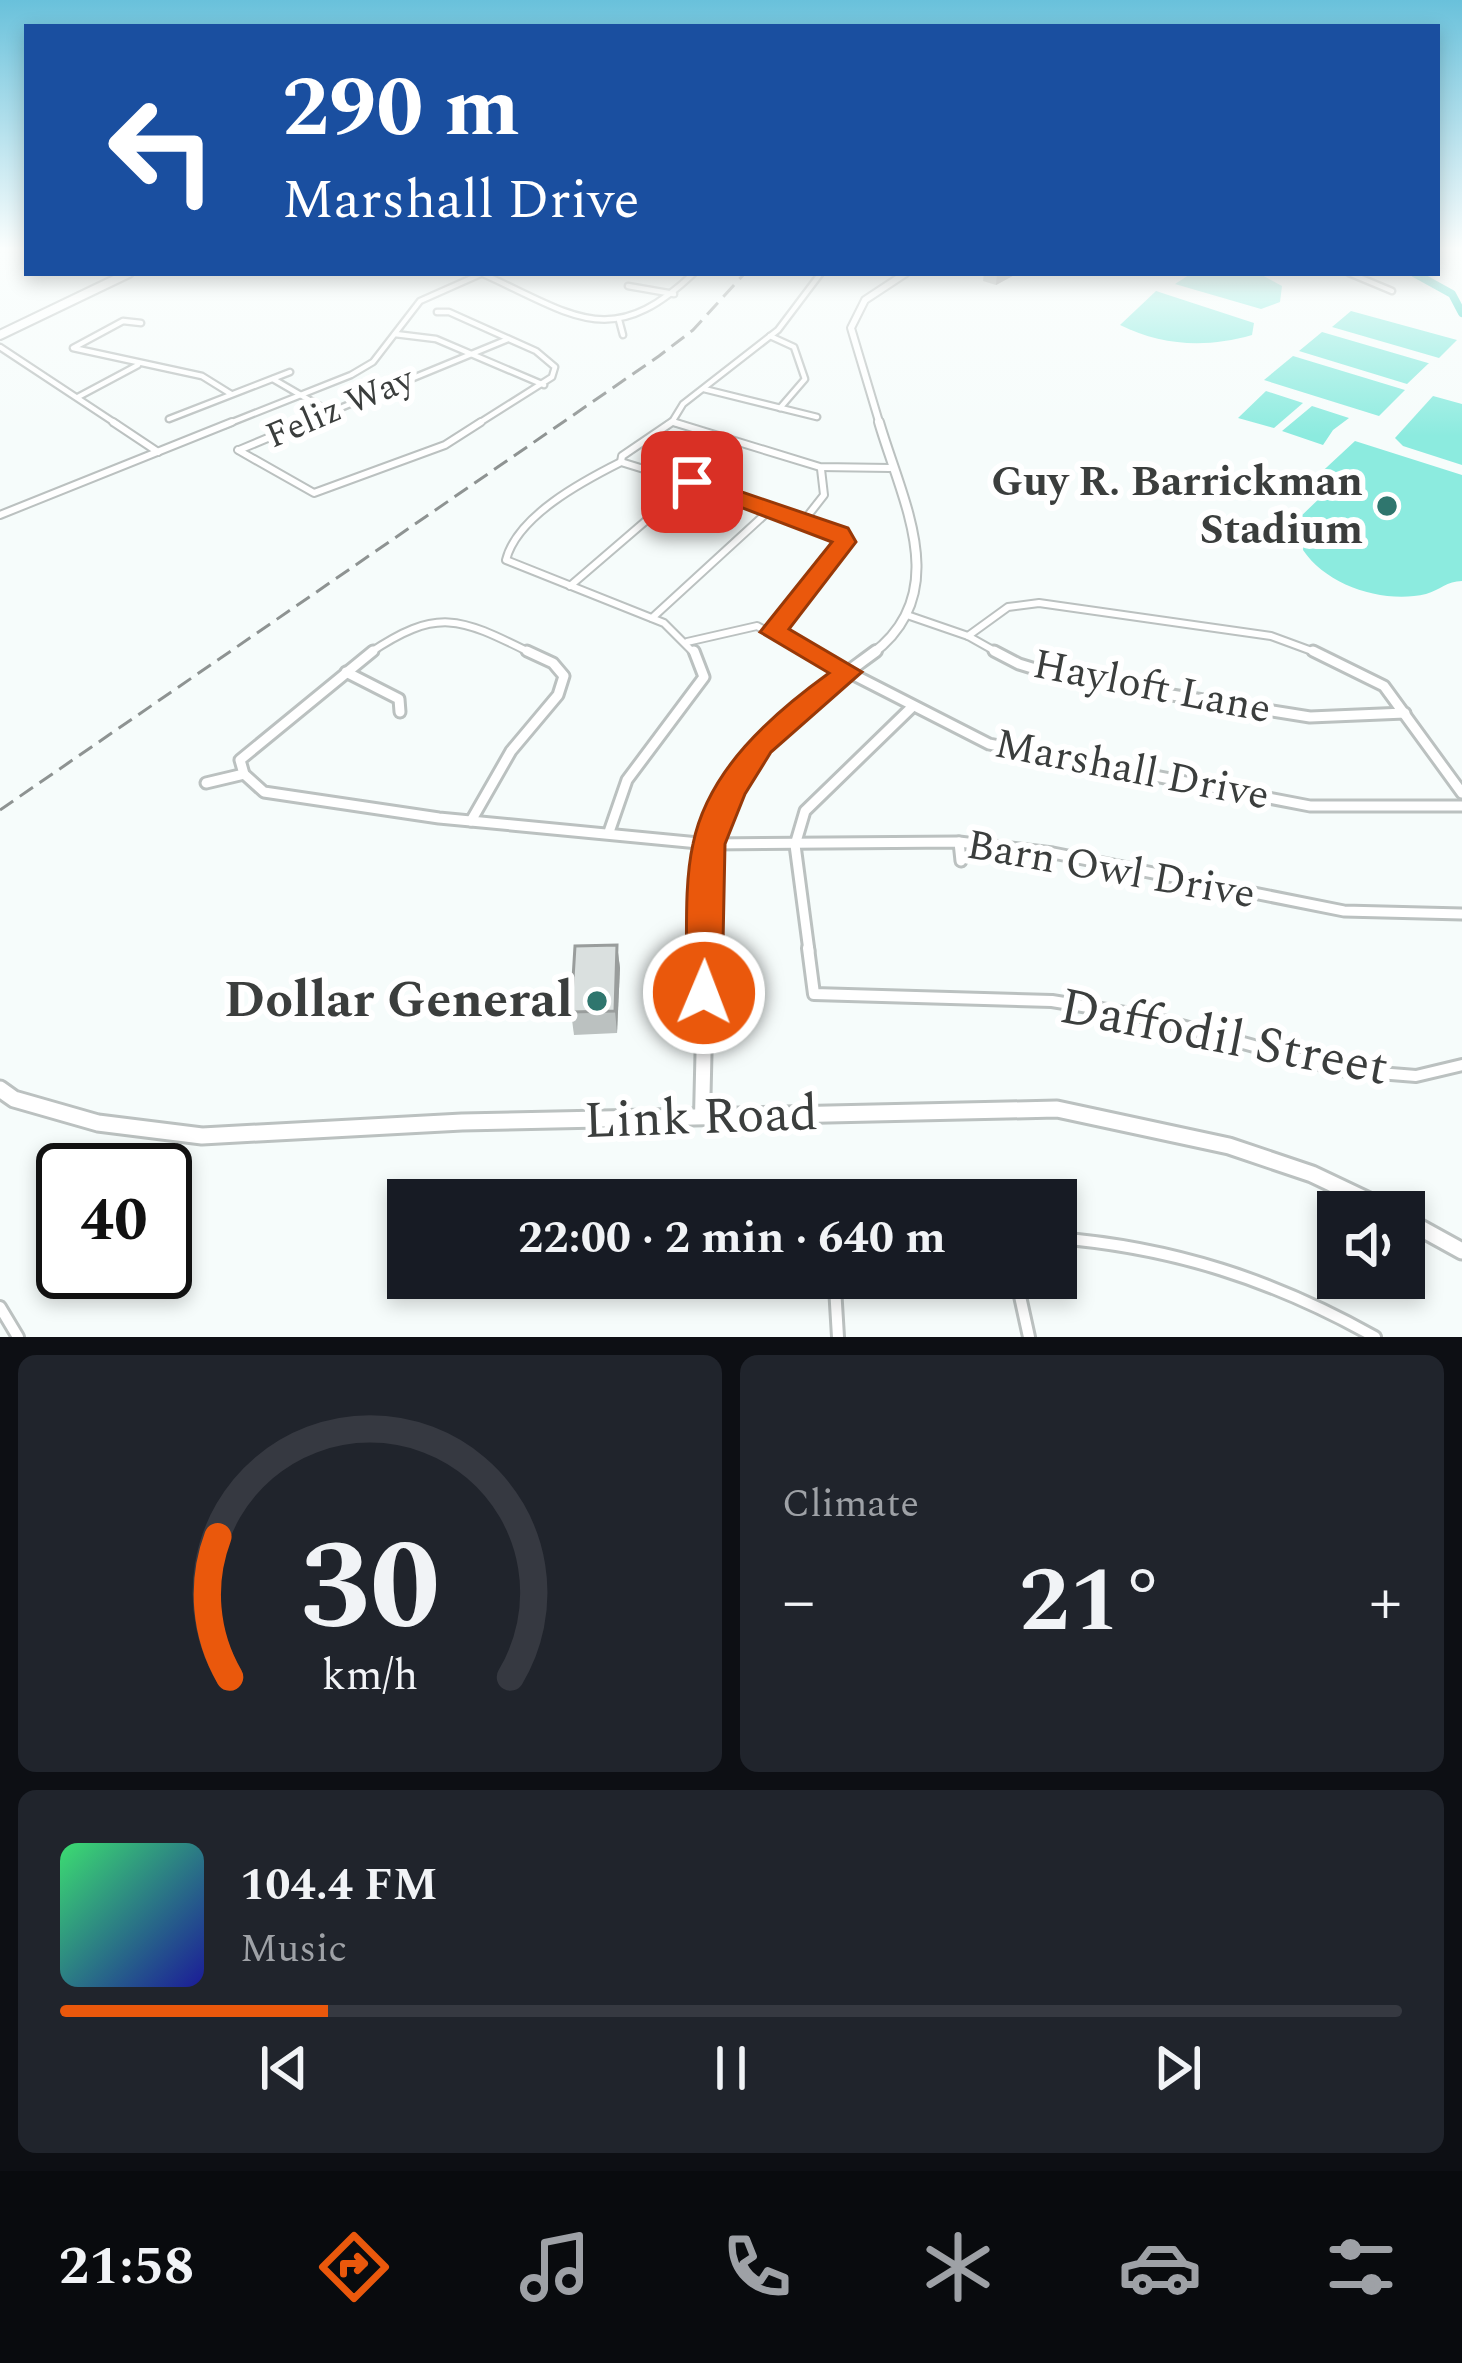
<!DOCTYPE html>
<meta charset="utf-8">
<style>
body{margin:0;font-family:Spectral,serif;background:#20242c;color:#f1f3f6;height:100vh;display:flex;flex-direction:column;font-size:45px;white-space:nowrap}
*{box-sizing:border-box;margin:0}
p{font-size:39px;color:#9ea1a6}
.icon{flex:none;width:66px;height:66px;fill:none;stroke:currentColor;stroke-width:2;stroke-linecap:round;stroke-linejoin:round}
.map{position:relative;height:1337px;overflow:hidden}
.panel{display:flex;flex-direction:column;gap:18px;padding:18px;background:#0d0f14;flex:1}
.panel>*{flex:none}
.banner{position:absolute;left:24px;top:24px;width:1416px;height:252px;border-radius:0px;box-shadow:0 6px 18px #0003;background:#1a4fa0;color:#fff;overflow:hidden}
.tools{position:absolute;left:1317px;top:1191px;display:grid;gap:24px}
.tools a{display:grid;place-items:center;width:108px;height:108px;border-radius:0px;background:#171b24;box-shadow:0 6px 18px #0003;font-size:60px}
.speed{position:absolute;left:36px;top:1143px;display:flex;gap:24px;font-size:60px;font-weight:700;text-align:center}
.speed>*{display:grid;place-content:center;width:156px;height:156px;border-radius:50%;background:#171b24;box-shadow:0 6px 18px #0003;line-height:1}
.speed .limit{border:6px solid #111;border-radius:18px;background:#fff;color:#111}
.pin{position:absolute;display:grid;place-items:center;width:102px;height:102px;color:#fff;margin:-51px;border-radius:24px;box-shadow:0 6px 18px #0006}
.me{position:absolute;width:132px;margin:-66px;rotate:1deg;stroke-linejoin:round;filter:drop-shadow(0 0 9px #0008)}
.turn{display:flex;align-items:center;gap:42px;height:252px;padding:0 60px;font-size:54px}
.turn .icon{width:156px;height:156px;stroke-width:2.5}
.turn b{display:block;font-size:84px;line-height:102px}
.big{font-size:90px;font-weight:700;line-height:1.1}
.panel .widget{flex:1;display:flex;flex-direction:column;justify-content:center;gap:18px;min-width:0;padding:0 42px;border-radius:18px;background:#20242c}
.panel .dial{align-items:center;gap:0}
.dial svg{height:312px;overflow:visible;fill:none;stroke:#363941;stroke-width:7;stroke-linecap:round;text-anchor:middle}
.dial text{fill:#f1f3f6;stroke:none}
.song{display:flex;align-items:center;gap:36px}
.cover{width:144px;height:144px;border-radius:18px;background:linear-gradient(135deg,hsl(140 70% 55%),hsl(240 70% 35%))}
.played{height:12px;border-radius:6px;background:linear-gradient(90deg,#ea580c 20%,#363941 20%)}
.keys{display:flex;justify-content:space-around;direction:ltr}
.heat{display:flex;justify-content:space-between;align-items:center;font-size:66px;direction:ltr}
.panel .tiles{flex:1;display:grid;gap:18px;grid-template-columns:1fr 1fr}
.widget:last-child{grid-column:span 2}
.trip{position:absolute;left:387px;top:1179px;width:690px;height:120px;border-radius:0px;background:#171b24;box-shadow:0 6px 18px #0003;font-weight:700;line-height:120px;text-align:center}
.menu{display:flex;height:192px;justify-content:space-around;align-items:center;background:#090b0e;color:#9ea1a6}
.menu .icon{width:84px;height:84px}
.menu .active{color:#ea580c}
.menu b{font-size:54px;color:#f1f3f6}
.map>svg:first-child{display:block}
</style>
<div class="map">
<svg width="1462" height="1337" viewBox="0 0 1462 1337">
<rect width="100%" height="100%" fill="#f6fcfb"/>
<g fill="#8cebdf">
<path d="M1192,273H1258L1282,286L1280,302L1261,309L1175,284Z"/>
<path d="M1156,291L1254,323L1252,335C1207,348 1162,346 1120,325Z"/>
<path d="M1351,311L1457,340L1439,358L1332,327Z"/>
<path d="M1322,332L1428,363H1429L1407,384L1299,351Z"/>
<path d="M1293,356L1405,390L1379,416L1264,380Z"/>
<path d="M1266,391L1303,403L1274,428L1238,418Z"/>
<path d="M1433,396L1462,404V465L1403,446L1395,438Z"/>
<path d="M1312,406L1349,418L1333,430L1323,445L1282,431Z"/>
<path d="M1355,441L1462,475V581C1447,581 1440,590 1426,594C1384,604 1327,586 1303,550L1305,530L1297,520L1325,493L1313,480Z"/>
</g>
<g fill="none" stroke-linecap="round" stroke-linejoin="round">
<path stroke="#4bd5c7" stroke-width="8" d="M1414,273L1452,294L1462,313"/>
<g stroke="#bbc1c0" stroke-width="9">
<g id="minor-far3">
<path d="M1349,273L1392,291"/>
<path d="M483,274C574,315 611,352 694,273"/>
<path d="M628,286L674,294"/>
<path d="M437,312H449L536,351L555,367L552,377L476,425"/>
<path d="M619,320L623,335"/>
<path d="M141,323L123,321L73,348L202,376L231,394"/>
<path d="M395,334L436,339L544,385"/>
<path d="M770,336L794,347L805,379L780,408"/>
<path d="M0,347L118,425"/>
<path d="M273,379L330,412"/>
<path d="M704,389L817,417"/>
<path d="M78,397L138,365"/>
<path d="M169,419L290,372"/>
<path d="M225,425L351,375L373,362L420,301L483,273"/>
<path d="M299,425L508,339"/>
<path d="M667,425L672,422"/>
<path d="M683,425L672,422L683,404L778,330L821,273"/>
</g>
</g>
<g stroke="#bbc1c0" stroke-width="10">
<g id="minor-far2">
<path d="M113,422L158,452"/>
<path d="M673,422L820,467L890,468"/>
<path d="M238,450L314,493L445,445L481,422"/>
<path d="M239,450L306,422"/>
<path d="M621,462L622,456L672,422"/>
<path d="M0,515L232,422"/>
<path d="M806,518L824,495L821,469"/>
<path d="M570,586L691,482"/>
<path d="M907,615L968,636L1000,654"/>
<path d="M652,618L772,508"/>
<path d="M968,636L1008,607L1039,603L1271,636L1320,654"/>
<path d="M687,642L757,626L812,654"/>
<path d="M368,654C439,606 460,618 533,654"/>
<path d="M695,654L664,623L506,560C517,516 583,481 621,462L832,527L844,542L773,632"/>
</g>
</g>
<g stroke="#bbc1c0" stroke-width="15">
<g id="minor-far1">
<path d="M373,651L240,760L244,774L264,792L439,818L709,844L959,842L1053,853L1344,911L1462,914"/>
<path d="M807,651L989,744L1310,806H1462"/>
<path d="M994,651L1019,664L1065,678L1310,717L1405,713"/>
<path d="M1313,651L1384,686L1462,793"/>
<path d="M346,672L399,699L400,712"/>
<path d="M206,783L244,774"/>
<path d="M471,821L511,751L558,695L564,676L553,663L527,651"/>
<path d="M609,832L627,780L704,677L694,651"/>
<path d="M959,842L961,861"/>
<path d="M809,951L795,845L805,811L911,708"/>
</g>
</g>
<g stroke="#bbc1c0" stroke-width="16">
<g id="minor">
<path d="M808,948L814,994L1052,1001L1149,1017L1341,1070L1416,1076L1462,1065"/>
<path d="M1056,1238C1172,1247 1274,1280 1375,1337"/>
<path d="M1016,1278L1029,1337"/>
<path d="M0,1307L18,1337"/>
<path d="M838,1337L835,1287L839,1278"/>
</g>
</g>
<g stroke="#bbc1c0" stroke-width="10">
<path id="tertiary-far3" d="M880,425L851,328L865,300L906,273"/>
</g>
<g stroke="#bbc1c0" stroke-width="12">
<path id="tertiary-far2" d="M872,654C954,593 902,501 879,422"/>
</g>
<g stroke="#bbc1c0" stroke-width="16">
<path id="tertiary-far1" d="M706,951C707,917 704,880 709,847C722,757 810,700 876,651"/>
</g>
<g stroke="#bbc1c0" stroke-width="20">
<path id="tertiary" d="M702,1117L706,948"/>
</g>
<g stroke="#bbc1c0" stroke-width="12">
<path id="secondary-far1" d="M0,335L129,273"/>
</g>
<g stroke="#bbc1c0" stroke-width="21">
<g id="secondary">
<path d="M0,1089L14,1099L98,1123L202,1136L462,1122L1057,1109L1229,1146L1312,1174L1392,1212"/>
<path d="M1404,1219L1462,1251"/>
</g>
</g>
<use href="#minor-far3" stroke="#fff" stroke-width="4.5"/>
<use href="#minor-far2" stroke="#fff" stroke-width="6"/>
<use href="#minor-far1" stroke="#fff" stroke-width="9"/>
<use href="#minor" stroke="#fff" stroke-width="10"/>
<use href="#tertiary-far3" stroke="#fff" stroke-width="6"/>
<use href="#tertiary-far2" stroke="#fff" stroke-width="8"/>
<use href="#tertiary-far1" stroke="#fff" stroke-width="10"/>
<use href="#tertiary" stroke="#fff" stroke-width="14"/>
<use href="#secondary-far1" stroke="#fff" stroke-width="8"/>
<use href="#secondary" stroke="#fff" stroke-width="15"/>
<path stroke="#8e9392" stroke-width="3" stroke-dasharray="16 8" stroke-linecap="butt" d="M0,810L659,356L693,330L745,273"/>
</g>
<g fill="#bbc1c0">
<path d="M984,273H1018L996,285L983,281Z"/>
<path d="M617,945L620,968L617,1033L574,1035L571,1012Z"/>
</g>
<g fill="#999d9c">
<path d="M997,273H1018L996,285Z"/>
<path d="M617,945L620,968L617,1033L615,1011Z"/>
</g>
<path fill="#dae0df" stroke="#999d9c" stroke-width="3" d="M617,945L615,1011L571,1012L575,946Z"/>
<linearGradient id="sky" x2="0" y2="1"><stop stop-color="#69c1db"/><stop offset="0.57" stop-color="#fbfefd"/><stop offset="1" stop-color="#fbfefd" stop-opacity="0"/></linearGradient>
<rect width="1462" height="436" fill="url(#sky)"/>
<path fill="#ea580c" stroke="#983908" stroke-width="3" d="M692,475L848,528L856,542L789,629L862,672L771,752L745,794L725,844L722,993L717,1004L704,1009L691,1004L686,993C688,948 683,888 693,844C708,770 771,715 829,673L760,632L832,542L685,486L681,482Z"/>
<g fill="#2f766e" stroke="#fff" stroke-width="4.5">
<circle cx="1387" cy="506" r="12"/>
<circle cx="597" cy="1001" r="12"/>
</g>
<g text-anchor="middle" dominant-baseline="central" stroke-width="12" stroke-linejoin="round" paint-order="stroke">
<g font-size="36" fill="#3b3e3d" stroke="#fff">
<text transform="translate(340 408) rotate(-23)">Feliz Way</text>
</g>
<g font-size="42" font-weight="bold" fill="#3b3e3d" stroke="#fff" text-anchor="end">
<text x="1363" y="482">Guy R. Barrickman<tspan x="1363" dy="48">Stadium</tspan></text>
</g>
<g font-size="42" fill="#3b3e3d" stroke="#fff">
<text transform="translate(1152 687) rotate(11)">Hayloft Lane</text>
<text transform="translate(1132 770) rotate(11)">Marshall Drive</text>
<text transform="translate(1111 870) rotate(10)">Barn Owl Drive</text>
</g>
<g font-size="51" font-weight="bold" fill="#3b3e3d" stroke="#fff" text-anchor="end">
<text x="573" y="1001">Dollar General</text>
</g>
<g font-size="51" fill="#3b3e3d" stroke="#fff">
<text transform="translate(1224 1038) rotate(11)">Daffodil Street</text>
<text transform="translate(701 1118) rotate(-2)">Link Road</text>
</g>
</g>
</svg>
<div class="tools">
<a><svg class="icon" aria-label="sound" viewBox="0 0 24 24"><path d="M4 9h4l5-4v14l-5-4H4zM17 9q2 3 0 6"/></svg></a>
</div>
<div class="speed"><div class="limit">40</div></div>
<div class="pin" style="left:692px;top:482px;background:#d93025"><svg class="icon" aria-label="arrive" viewBox="0 0 24 24"><path d="M6 21V4h12l-3 4 3 4H6"/></svg></div>
<svg class="me" style="left:704px;top:993px" viewBox="-20 -20 40 40"><circle r="17" fill="#ea580c" stroke="#fff" stroke-width="3"/><path d="M0-11L8 9 0 5-8 9z" fill="#fff"/></svg>
<div class="trip">22:00 · 2 min · 640 m</div>
<div class="banner">
<div class="turn"><svg class="icon" aria-label="left" viewBox="0 0 24 24"><path d="M17 20v-9H6M10 6l-5 5 5 5"/></svg><div><b>290 m</b>Marshall Drive</div></div>
</div>
</div>
<section class="panel">
<div class="tiles">
<div class="widget dial"><svg viewBox="0 0 100 80">
<path d="M14 69A42 42 0 1 1 86 69"/>
<path d="M14 69A42 42 0 0 1 11 33" stroke="#ea580c"/>
<text x="50" y="56" font-size="32" font-weight="700">30</text>
<text x="50" y="72" font-size="11">km/h</text>
</svg></div>
<div class="widget"><p>Climate</p>
<div class="heat"><a>−</a><b class="big">21°</b><a>+</a></div>
</div>
<div class="widget">
<div class="song"><i class="cover"></i><div><b>104.4 FM</b><p>Music</p></div></div>
<div class="played"></div>
<div class="keys"><svg class="icon" aria-label="previous" viewBox="0 0 24 24"><path d="M18 5L8 12l10 7zM5 5v14"/></svg><svg class="icon" aria-label="pause" viewBox="0 0 24 24"><path d="M8 5v14M16 5v14"/></svg><svg class="icon" aria-label="next" viewBox="0 0 24 24"><path d="M6 5l10 7-10 7zM19 5v14"/></svg></div>
</div>
</div>
</section>
<nav class="menu">
<b>21:58</b>
<svg class="icon active" aria-label="directions" viewBox="0 0 24 24"><path d="M12 3l9 9-9 9-9-9zM9 14v-3h6M13 9l2 2-2 2"/></svg>
<svg class="icon" aria-label="music" viewBox="0 0 24 24"><path d="M9 18V5l10-2v13"/><circle cx="6" cy="18" r="3"/><circle cx="16" cy="16" r="3"/></svg>
<svg class="icon" aria-label="phone" viewBox="0 0 24 24"><path d="M5 4h4l2 5-3 2q2 4 5 5l2-3 5 2v4C11 20 4 13 5 4z"/></svg>
<svg class="icon" aria-label="climate" viewBox="0 0 24 24"><path d="M12 3v18M4 7l16 10M4 17L20 7"/></svg>
<svg class="icon" aria-label="car" viewBox="0 0 24 24"><path d="M5 17H2v-5l4-1 3-4h7l3 4 3 1v5h-3M9 17h6M6 11h13"/><circle cx="7" cy="17" r="2"/><circle cx="17" cy="17" r="2"/></svg>
<svg class="icon" aria-label="filters" viewBox="0 0 24 24"><path d="M4 7h16M4 17h16"/><circle cx="9" cy="7" r="2"/><circle cx="15" cy="17" r="2"/></svg>
</nav>
